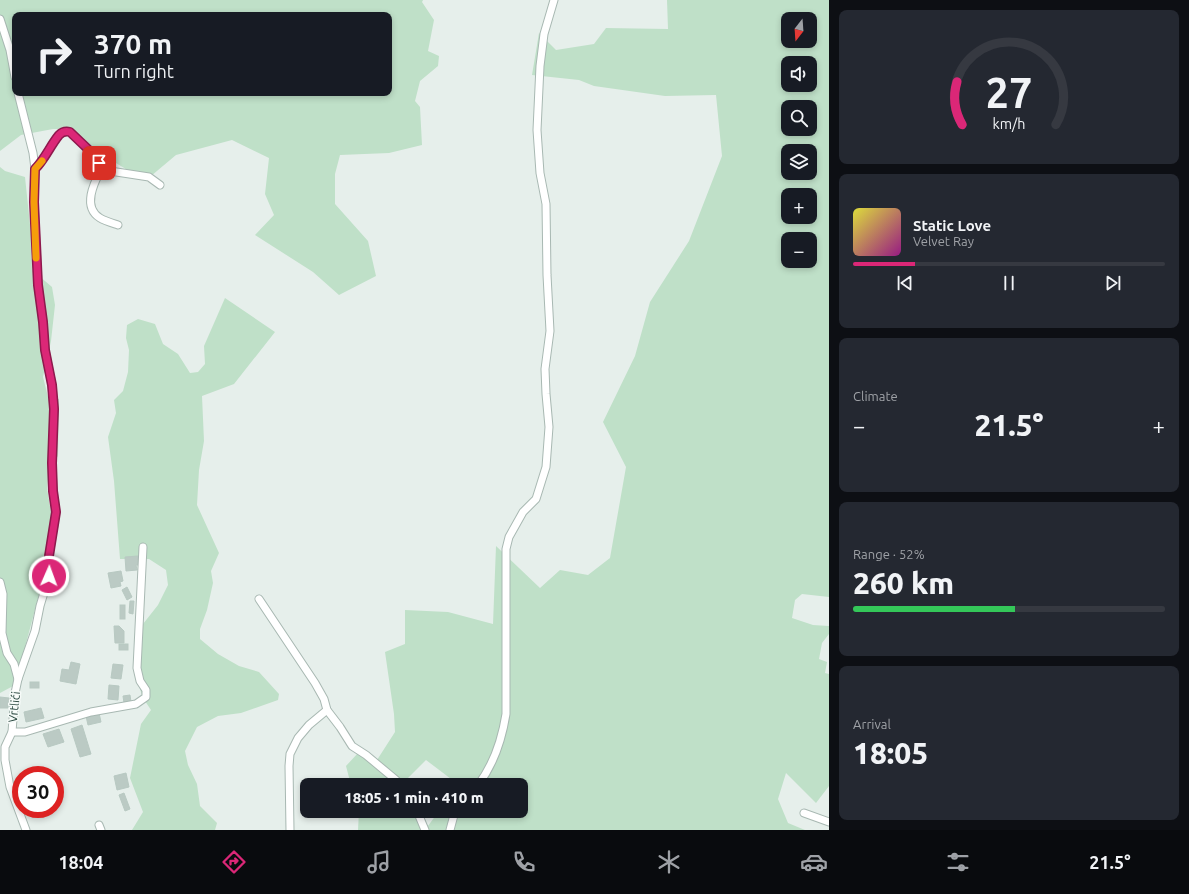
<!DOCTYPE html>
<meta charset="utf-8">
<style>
body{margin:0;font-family:Ubuntu,sans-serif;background:#242831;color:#f1f3f6;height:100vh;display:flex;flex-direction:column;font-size:15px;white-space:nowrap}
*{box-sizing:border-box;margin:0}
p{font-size:13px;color:#9ea1a6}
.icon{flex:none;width:22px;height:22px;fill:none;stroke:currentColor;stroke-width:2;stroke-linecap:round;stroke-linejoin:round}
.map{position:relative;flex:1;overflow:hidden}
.sheet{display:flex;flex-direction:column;gap:10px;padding:10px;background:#0d0f14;width:360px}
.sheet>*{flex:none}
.guide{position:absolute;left:12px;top:12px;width:380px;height:84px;border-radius:8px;box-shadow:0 2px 6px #0003;background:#171b24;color:#f1f3f6;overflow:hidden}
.needle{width:26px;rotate:197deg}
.controls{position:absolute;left:781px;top:12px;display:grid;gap:8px}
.controls a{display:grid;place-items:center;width:36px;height:36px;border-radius:8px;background:#171b24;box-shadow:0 2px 6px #0003;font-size:20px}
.speed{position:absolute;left:12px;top:766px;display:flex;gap:8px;font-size:20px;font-weight:700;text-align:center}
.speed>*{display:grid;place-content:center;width:52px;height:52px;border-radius:50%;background:#171b24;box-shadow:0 2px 6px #0003;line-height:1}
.speed .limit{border:6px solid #d22;background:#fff;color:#111}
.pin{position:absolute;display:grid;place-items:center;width:34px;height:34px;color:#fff;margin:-17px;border-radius:8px;box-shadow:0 2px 6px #0006}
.me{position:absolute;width:44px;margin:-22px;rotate:2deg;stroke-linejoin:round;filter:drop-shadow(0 0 3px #0008)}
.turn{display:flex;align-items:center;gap:14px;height:84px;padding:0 16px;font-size:18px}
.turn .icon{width:52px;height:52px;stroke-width:2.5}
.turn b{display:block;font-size:28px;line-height:34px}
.big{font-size:30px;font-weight:800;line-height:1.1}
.sheet .tile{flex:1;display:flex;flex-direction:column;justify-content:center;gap:6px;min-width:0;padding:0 14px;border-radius:8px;background:#242831}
.sheet .dial{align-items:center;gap:0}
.dial svg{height:104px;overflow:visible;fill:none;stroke:#363941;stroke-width:7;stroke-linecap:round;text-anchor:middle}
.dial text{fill:#f1f3f6;stroke:none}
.song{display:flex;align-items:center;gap:12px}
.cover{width:48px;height:48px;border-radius:6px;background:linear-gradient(135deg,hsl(60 70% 55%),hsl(310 70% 35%))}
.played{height:4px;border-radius:2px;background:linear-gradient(90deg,#db2777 20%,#363941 20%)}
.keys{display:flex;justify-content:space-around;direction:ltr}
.heat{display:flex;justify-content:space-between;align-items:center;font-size:22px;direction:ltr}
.charge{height:6px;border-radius:3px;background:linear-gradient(90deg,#34c759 52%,#363941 0)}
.trip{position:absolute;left:300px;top:778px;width:228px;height:40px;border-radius:8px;background:#171b24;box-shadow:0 2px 6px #0003;font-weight:800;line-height:40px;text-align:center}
.dock{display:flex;height:64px;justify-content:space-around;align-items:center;background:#090b0e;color:#9ea1a6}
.dock .icon{width:28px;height:28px}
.dock .current{color:#db2777}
.dock b{font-size:18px;color:#f1f3f6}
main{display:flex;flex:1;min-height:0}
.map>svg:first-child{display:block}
</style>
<main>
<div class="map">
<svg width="829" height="830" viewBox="0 0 829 830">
<rect width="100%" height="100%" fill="#e6efeb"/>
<g fill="#bfe0c8" fill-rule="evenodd">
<path d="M0,0H423L422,2L434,20L428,51L439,56L438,66L420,81L415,101L420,107L422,145L389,153L340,155L335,174V204L368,241L376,276L339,295L313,272L255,235L274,215L265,194L269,158L232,140L176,155L151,176L134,174L60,129H53L21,135L0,151ZM15,15H389V93H15Z"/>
<path d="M667,0H829V597L802,594L795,600L792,618L813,625L829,626V634L822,643L819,659L827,662L825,673L829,674V786L816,803L786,773L778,799L788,823L805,830H425L439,811L450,813L452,811H521V785H459L426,760L401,785H351L346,766L358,753L377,760L395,732L394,714L385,652L405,644V610L448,612L493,624L496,546L540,588L560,570L588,575L610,558L626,467L603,422L635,356L650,302L689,241L722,156L716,95L665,96L594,86L579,80L532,75L539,33L556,50L594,44L606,28L668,29ZM788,19H810V41H788ZM788,63H810V85H788ZM788,107H810V129H788ZM788,151H810V173H788ZM788,195H810V217H788ZM788,239H810V261H788Z"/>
<path d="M0,167L5,171L25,177L31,234L32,270L52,287L55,305L51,341L43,377L48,397L59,399L58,456L49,470L47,488L52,518L42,583L15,685L0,693Z"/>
<path d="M225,298L275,332L234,384L202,396L204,441L199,470L197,505L219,553L211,571L213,583L207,610L200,629V639L218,654L239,666L259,672L279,694L278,700L241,713L218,716L197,727L185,751L188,765L197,784L200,806L217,823L215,830H132L143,812L130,778L141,724L151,710L143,698L137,680L143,624L158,605L168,585L166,570L149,559H120L114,481L108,437L116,413L114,400L123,391L128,372L129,350L126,338L127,325L138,319L155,324L163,344L178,354L190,373L198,372L205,364L204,346Z"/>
<path d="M359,811H414L424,830H358Z"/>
</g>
<g fill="#bbcac4" stroke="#b8c9c2">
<path d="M138,556L139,565H136L137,570L126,571L125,557Z"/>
<path d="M121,571L123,581L120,582L121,586L111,588L108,573Z"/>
<path d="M127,587L132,597L127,600L122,590Z"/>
<path d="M130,601H134L133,614L129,613Z"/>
<rect x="120" y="605" width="5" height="14"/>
<path d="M114,626H119L124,631V643H115Z"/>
<rect x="119" y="644" width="9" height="6"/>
<path d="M71,662L80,664L76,684L60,681L62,669L69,670Z"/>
<path d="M113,664L123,665L121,679L111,678Z"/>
<rect x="30" y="682" width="9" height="6"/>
<path d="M109,685L119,686L118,700L108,699Z"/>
<path d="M130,695L131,702L124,703L123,696Z"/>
<path d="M0,697L9,698L8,708H0Z"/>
<path d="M41,708L44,718L26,722L24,712Z"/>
<path d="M99,713L101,722L88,725L86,716Z"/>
<path d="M82,725L91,754L80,757L71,729Z"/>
<path d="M59,729L64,742L48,747L43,734Z"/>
<path d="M126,773L129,787L117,790L114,776Z"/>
<path d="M124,793L130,809L125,811L119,795Z"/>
</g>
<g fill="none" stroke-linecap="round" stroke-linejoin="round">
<g stroke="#a8b8b2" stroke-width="9">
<g id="street">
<path d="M0,19L10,50L15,77"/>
<path d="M35,169C45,159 50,146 59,135C62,132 66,131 70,132C82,143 95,154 101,169C94,183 82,207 100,218C105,221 112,223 118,225"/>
<path d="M101,169L110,171L149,177L160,185"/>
<path d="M0,582L3,594L2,633L7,653L14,664L18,679L15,693L12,732L5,747V760L10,787L26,830"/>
<path d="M259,599L315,683L324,699L327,710L340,727L352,746L366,755L396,780L400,785"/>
<path d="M18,679L35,631L40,606L49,576V556L56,512L53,491L52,463L54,409L52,385L45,350L43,322L38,285L34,202L35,169L33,153L18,93"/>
<path d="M12,732H25L91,712L136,704L146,697V690L140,681L137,668L143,547"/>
<path d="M478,785C494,764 502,739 506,714V549L509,537L523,512L536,499L546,467L549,427L546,394L545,369L550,331L547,275L546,204L540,173L537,130L540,66L544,34L554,0"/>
<path d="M417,811L425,830"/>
<path d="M804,813L829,822"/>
<path d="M99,825L101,830"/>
<path d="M290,830L289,766L290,754L298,738L309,725L327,710"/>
<path d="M450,830L454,815L457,811"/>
</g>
</g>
<use href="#street" stroke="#fff" stroke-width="7"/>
</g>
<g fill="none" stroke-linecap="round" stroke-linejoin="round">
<g stroke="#8e194d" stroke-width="10">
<path id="route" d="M49,576V556L56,512L53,491L52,463L54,409L52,385L45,350L43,322L38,285L34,202L35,169C45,159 50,146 59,135C62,132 66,131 70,132L91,152L99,163"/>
</g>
<use href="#route" stroke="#db2777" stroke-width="7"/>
<path stroke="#f59e0b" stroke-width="7" d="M36,258L34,202L35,169L42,161"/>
</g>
<g text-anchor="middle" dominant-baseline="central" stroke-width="3" stroke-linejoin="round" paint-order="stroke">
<g font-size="12" fill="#24423a" stroke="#f7fbf9">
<text transform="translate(14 707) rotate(-84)">Vrtlići</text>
</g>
</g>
</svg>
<div class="controls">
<a><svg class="needle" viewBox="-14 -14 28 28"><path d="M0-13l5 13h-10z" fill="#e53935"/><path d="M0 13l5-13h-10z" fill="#9ea1a6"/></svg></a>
<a><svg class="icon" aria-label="sound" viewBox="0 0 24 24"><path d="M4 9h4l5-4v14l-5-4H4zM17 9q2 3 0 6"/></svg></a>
<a><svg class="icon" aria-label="search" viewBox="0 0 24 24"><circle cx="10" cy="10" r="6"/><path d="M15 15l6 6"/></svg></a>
<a><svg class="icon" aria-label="layers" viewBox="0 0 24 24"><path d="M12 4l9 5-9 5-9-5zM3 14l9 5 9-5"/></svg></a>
<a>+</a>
<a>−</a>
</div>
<div class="speed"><div class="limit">30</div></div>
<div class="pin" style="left:99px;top:163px;background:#d93025"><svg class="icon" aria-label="arrive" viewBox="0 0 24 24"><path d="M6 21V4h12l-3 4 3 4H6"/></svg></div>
<svg class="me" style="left:49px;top:576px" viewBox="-20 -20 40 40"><circle r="17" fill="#db2777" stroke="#fff" stroke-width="3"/><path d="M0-11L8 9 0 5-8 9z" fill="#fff"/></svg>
<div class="trip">18:05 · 1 min · 410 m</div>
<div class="guide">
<div class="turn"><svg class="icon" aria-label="right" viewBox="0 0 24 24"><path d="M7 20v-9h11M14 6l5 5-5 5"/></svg><div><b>370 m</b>Turn right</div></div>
</div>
</div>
<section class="sheet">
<div class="tile dial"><svg viewBox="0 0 100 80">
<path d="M14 69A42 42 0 1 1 86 69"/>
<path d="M14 69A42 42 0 0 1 10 36" stroke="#db2777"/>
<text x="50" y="56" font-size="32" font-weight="700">27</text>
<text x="50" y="72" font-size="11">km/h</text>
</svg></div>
<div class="tile">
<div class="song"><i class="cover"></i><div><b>Static Love</b><p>Velvet Ray</p></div></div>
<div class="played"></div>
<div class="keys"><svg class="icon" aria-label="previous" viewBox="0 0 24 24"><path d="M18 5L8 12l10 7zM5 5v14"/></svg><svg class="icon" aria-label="pause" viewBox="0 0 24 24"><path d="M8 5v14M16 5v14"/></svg><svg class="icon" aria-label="next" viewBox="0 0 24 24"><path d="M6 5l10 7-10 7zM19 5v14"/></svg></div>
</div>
<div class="tile"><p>Climate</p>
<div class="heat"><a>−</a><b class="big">21.5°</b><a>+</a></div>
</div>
<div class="tile"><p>Range · 52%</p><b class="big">260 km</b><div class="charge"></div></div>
<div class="tile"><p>Arrival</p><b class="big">18:05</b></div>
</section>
</main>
<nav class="dock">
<b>18:04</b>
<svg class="icon current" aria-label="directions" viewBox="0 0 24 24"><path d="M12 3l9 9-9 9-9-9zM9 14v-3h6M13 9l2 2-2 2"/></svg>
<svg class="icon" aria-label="music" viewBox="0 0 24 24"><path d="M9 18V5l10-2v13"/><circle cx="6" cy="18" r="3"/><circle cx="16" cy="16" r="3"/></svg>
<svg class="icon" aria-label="phone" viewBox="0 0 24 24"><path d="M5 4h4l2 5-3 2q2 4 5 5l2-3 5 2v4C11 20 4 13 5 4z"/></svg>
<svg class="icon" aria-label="climate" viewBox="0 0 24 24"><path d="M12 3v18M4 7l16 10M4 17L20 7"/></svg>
<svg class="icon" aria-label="car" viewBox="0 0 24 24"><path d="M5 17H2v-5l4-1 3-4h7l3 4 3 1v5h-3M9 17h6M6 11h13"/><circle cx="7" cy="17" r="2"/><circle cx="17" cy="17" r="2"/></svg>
<svg class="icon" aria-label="filters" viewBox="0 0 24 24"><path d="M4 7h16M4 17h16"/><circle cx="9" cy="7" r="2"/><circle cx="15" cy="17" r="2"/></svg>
<b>21.5°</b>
</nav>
